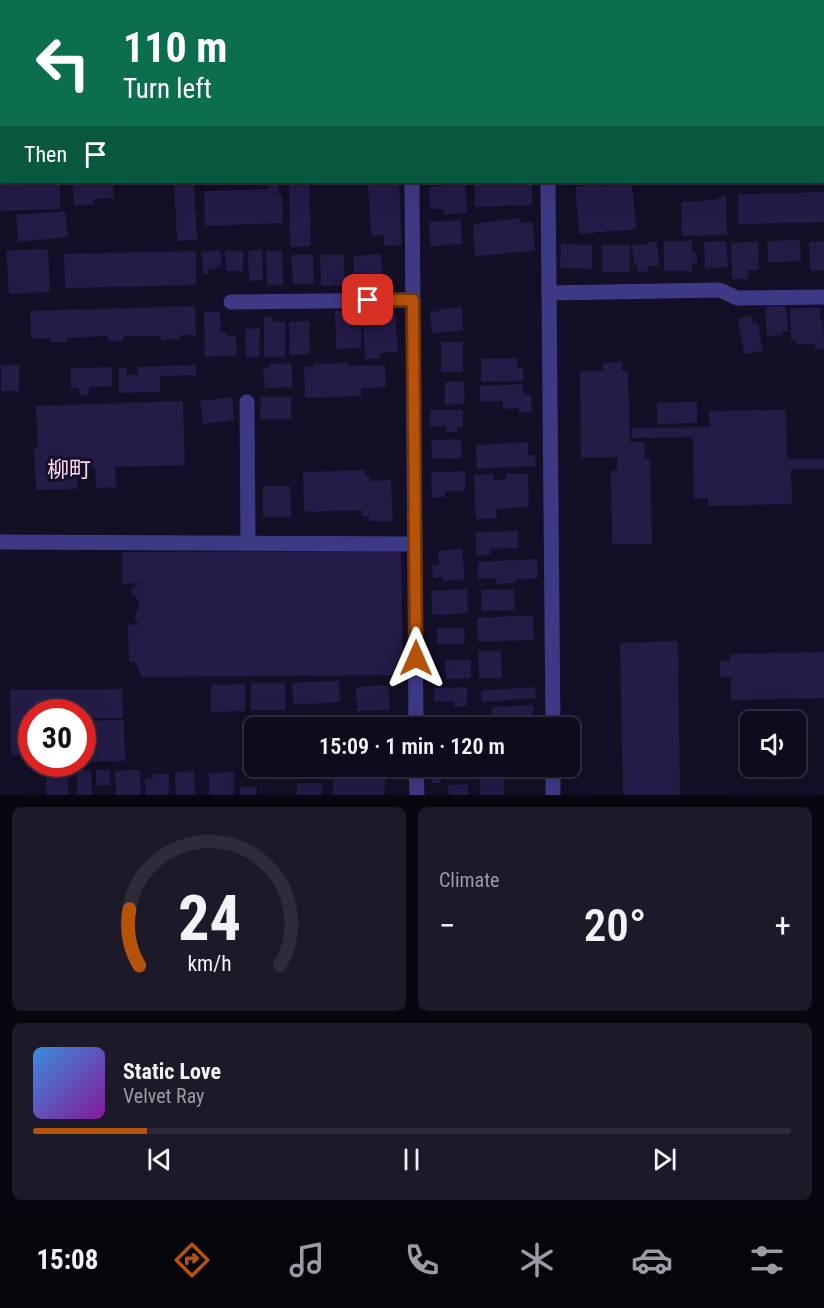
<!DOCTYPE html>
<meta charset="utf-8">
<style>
body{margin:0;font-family:"Roboto Condensed","Noto Sans JP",sans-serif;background:#1c1929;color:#f1f3f6;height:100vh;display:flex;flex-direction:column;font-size:22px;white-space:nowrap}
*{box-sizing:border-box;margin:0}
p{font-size:20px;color:#9b9ba3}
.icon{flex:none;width:33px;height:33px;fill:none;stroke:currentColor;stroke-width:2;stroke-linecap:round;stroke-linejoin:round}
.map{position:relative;height:795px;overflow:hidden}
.panel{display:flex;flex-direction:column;gap:12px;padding:12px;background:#08060f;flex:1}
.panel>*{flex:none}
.guide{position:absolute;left:0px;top:0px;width:825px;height:183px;box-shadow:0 6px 24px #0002,0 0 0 2px #2e2b3b;background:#0b6e4f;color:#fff;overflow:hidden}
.controls{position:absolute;left:740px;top:711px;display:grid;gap:12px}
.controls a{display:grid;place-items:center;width:66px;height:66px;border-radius:9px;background:#0e0b1c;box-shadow:0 6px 24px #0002,0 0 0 2px #2e2b3b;font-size:30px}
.speed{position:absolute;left:18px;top:699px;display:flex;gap:12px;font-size:30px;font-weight:700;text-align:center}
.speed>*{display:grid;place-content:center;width:78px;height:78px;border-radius:50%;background:#0e0b1c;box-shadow:0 6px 24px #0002,0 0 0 2px #2e2b3b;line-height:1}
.speed .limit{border:9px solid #d22;background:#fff;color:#111}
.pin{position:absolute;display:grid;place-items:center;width:51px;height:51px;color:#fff;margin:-26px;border-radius:12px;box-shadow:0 3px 9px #0006}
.me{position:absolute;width:66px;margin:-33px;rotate:0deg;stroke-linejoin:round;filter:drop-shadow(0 0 4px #0008)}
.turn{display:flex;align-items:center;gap:21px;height:126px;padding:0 24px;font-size:27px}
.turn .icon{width:78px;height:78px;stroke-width:2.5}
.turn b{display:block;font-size:42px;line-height:51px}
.then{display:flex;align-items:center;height:57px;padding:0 24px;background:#0003;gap:12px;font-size:22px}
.big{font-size:45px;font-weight:600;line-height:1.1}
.panel .widget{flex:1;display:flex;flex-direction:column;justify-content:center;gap:9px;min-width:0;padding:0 21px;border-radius:9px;background:#1c1929}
.panel .dial{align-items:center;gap:0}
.dial svg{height:156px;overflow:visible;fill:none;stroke:#2e2b3b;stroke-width:7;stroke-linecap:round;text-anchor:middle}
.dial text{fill:#f1f3f6;stroke:none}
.song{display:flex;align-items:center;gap:18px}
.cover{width:72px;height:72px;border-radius:9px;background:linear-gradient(135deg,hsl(210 70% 55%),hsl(290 70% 35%))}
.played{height:6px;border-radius:3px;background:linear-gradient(90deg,#b45309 15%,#2e2b3b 15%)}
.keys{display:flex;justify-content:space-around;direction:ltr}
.heat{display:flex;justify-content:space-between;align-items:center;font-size:33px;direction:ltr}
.panel .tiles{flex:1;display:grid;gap:12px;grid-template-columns:1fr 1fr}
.widget:last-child{grid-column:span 2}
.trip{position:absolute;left:244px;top:717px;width:336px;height:60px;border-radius:9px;background:#0e0b1c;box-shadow:0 6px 24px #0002,0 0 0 2px #2e2b3b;font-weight:600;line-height:60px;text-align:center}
.tabs{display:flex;height:96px;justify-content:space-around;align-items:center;background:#06040b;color:#9b9ba3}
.tabs .icon{width:42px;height:42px}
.tabs .current{color:#b45309}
.tabs b{font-size:27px;color:#f1f3f6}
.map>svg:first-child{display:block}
</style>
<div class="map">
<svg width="824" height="795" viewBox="0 0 824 795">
<rect width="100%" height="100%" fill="#130f26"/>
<g fill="#241b47">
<path d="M0,182H60V209L0,211Z"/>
<path d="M72,182H113L114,198L93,199L94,204L74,206Z"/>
<path d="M174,182H194L197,240L177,241Z"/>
<path d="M268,182H278L279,195H282L283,223L205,226L204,191L269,189Z"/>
<path d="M289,182H309L311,246L290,247Z"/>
<path d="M443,182H455V185L465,184L467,213L444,214V209H430L429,187L443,186Z"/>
<path d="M475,182H532V205L475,207Z"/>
<path d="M588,182H602V186L632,183L636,229L579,234L575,187L589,185Z"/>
<path d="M399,183L402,245L384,246V235H371L368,185Z"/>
<path d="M824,192V222L738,224V194Z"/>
<path d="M726,195L727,235L682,236L681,202L714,200Z"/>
<path d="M65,211L68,237L18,242L16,215Z"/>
<path d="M520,218L521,223L533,222L535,251L475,256L473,224Z"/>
<path d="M461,220L462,244L430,246L429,222Z"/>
<path d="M800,240L801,261L768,262L767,241Z"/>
<path d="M664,241H692V253H697V263L692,264V271H664Z"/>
<path d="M726,241L728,267L705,269L704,242Z"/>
<path d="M824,241V270L810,271L809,242Z"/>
<path d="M648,242H657L659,266H648L649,271L638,272L637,265L634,266L632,245L648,244Z"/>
<path d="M758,242L759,270H747L748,279H732L731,243Z"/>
<path d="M561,244L592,245V269L560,268Z"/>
<rect x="602" y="245" width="28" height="27"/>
<path d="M48,249L50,292L9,294L6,251Z"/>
<path d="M220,250L222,265H217V269H209V274H203L202,252Z"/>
<path d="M262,250L263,280L249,281L248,251Z"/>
<path d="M196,251V285L65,288L64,254Z"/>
<path d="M225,251H243V271H226Z"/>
<path d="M266,251H282L283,285H267Z"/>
<path d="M313,254L314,284H293L291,255Z"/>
<path d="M381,254L383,282L369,283L368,278H361V273H354L353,256Z"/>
<path d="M320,255H344L345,285L321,286Z"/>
<path d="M195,306L196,335H180V339L161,340V336H123V341H108V336L67,338V342H50V338L31,339L30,311Z"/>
<path d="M786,306L788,331L782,332L783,335L767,336L765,307Z"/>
<path d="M462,307L463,331L432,333L430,312L440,311L439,309Z"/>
<path d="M790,308H820V321L823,320L824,349H815V344H796V340H791Z"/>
<path d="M361,310V348L336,349L335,311Z"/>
<path d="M220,311L221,332H226L228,336L236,335L237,355L205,357L204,312Z"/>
<path d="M395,314L398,352L380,353V358L365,359L363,322H371L370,316Z"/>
<path d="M751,316L753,324L758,323L763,351L744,354L738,318Z"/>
<path d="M264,317H273V322H285V357H264Z"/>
<path d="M309,321L310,354L290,355L289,322Z"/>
<path d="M260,328L259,357H246L245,329Z"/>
<rect x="441" y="342" width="22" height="30"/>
<path d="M517,358V368H523V381L481,382V359Z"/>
<path d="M622,362V371H628L630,442H644L645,459H650L652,544H612L611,471L617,470V457L581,458L580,371H603V363Z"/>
<path d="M291,363L293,387L265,388L263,368L270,367L269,364Z"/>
<path d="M347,363V366L385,365L386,387L361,388V396L305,398L304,367H314V364Z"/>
<rect x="1" y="365" width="18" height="26"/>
<path d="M196,365V375L160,376V392L119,393V368H127V375H138V367Z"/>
<path d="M112,367V386L89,387V395H79V388H71V368Z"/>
<path d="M464,381L465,404L445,405V382Z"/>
<path d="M523,384V395H531L532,412L519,413L518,408L503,409V401H480V386Z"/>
<path d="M232,397L234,420L203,424L200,401Z"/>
<path d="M261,397H291V419H260Z"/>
<path d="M183,401L185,465L115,467L116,487L96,488L95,467L77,468V489L36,490L34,447H38L36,406Z"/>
<path d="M697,402V423L657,424V403Z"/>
<path d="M430,410H463V427H456L458,432H446V426L430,427Z"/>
<path d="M786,410L787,459H824V469H791L792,504L708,506V498L694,499L693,437L632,438V428L710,427L709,411Z"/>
<path d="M461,439L462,458L432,459L431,440Z"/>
<path d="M528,442V455H535L536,466L477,469L476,445Z"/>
<path d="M365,470V476H370V481L391,480L393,521H369V516H362V510L304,512L303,472Z"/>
<path d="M465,471V491H445V497L432,498L431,472Z"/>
<path d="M493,474V480L506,479V474H528L529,507L496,509L497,518L476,519L474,475Z"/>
<path d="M263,486H290L291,517H263Z"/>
<path d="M518,531V548L490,549L491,555H476V532Z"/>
<path d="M462,549L465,579L443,581V577L433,578L432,565H439L438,551Z"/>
<path d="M401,551L403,675L142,677L135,662H129L128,625L139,624L134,619L140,602L130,591L138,583L122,584V552Z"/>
<path d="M537,559L538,578L515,580V583L496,584L495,578L478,579V562Z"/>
<path d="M467,589L468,613L432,615L431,591Z"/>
<path d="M514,589L515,610L482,611L481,590Z"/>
<path d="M533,615L534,640L478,642L477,618Z"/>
<path d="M437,628H465L464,644H437Z"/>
<path d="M678,641L680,795H623L620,643Z"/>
<path d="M478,651H501L502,678H479Z"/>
<path d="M824,652V698L731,700V677H720V661H730V654Z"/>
<path d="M445,660H471V678L446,679Z"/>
<path d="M339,681L340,702L293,705L292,683Z"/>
<rect x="251" y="683" width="34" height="27"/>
<path d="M245,684V711L211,712V685Z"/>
<path d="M388,685L390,710L357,711L356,687Z"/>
<path d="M467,687V706L454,707V701L434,702V688Z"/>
<path d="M535,687L536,698L482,702L481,691Z"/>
<path d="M122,689L123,718H82V712H32V755H11L10,690Z"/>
<path d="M533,705V715H517V720L493,721L492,707Z"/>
<path d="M124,720L125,761L82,762V721Z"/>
<rect x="482" y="725" width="48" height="3"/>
<path d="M248,730H255V763L249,762Z"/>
<path d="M432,766H467V778H441V783H432Z"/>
<rect x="46" y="768" width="22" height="27"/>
<path d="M504,768V795H480L479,769Z"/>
<path d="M77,770H91L92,795H77Z"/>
<rect x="96" y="770" width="14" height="15"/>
<path d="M140,770L141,795H116L115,771Z"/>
<path d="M194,771L195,795H176L175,772Z"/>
<path d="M234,772V795H209V773Z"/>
<path d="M153,774H169V795H146L145,779H153Z"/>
<path d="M386,778L384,795H333V779Z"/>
<rect x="297" y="783" width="25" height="12"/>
<path d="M468,784V795H449L448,785Z"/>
<path d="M240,787H257L256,795H240Z"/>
</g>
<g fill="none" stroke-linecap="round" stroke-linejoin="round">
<g stroke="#3d3a85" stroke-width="15">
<path d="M147,0V2"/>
<path d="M410,0V2"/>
<path d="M545,0V2"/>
<path d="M0,44H2"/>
<path d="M0,166H2"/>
<path d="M412,182L416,728"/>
<path d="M548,182L553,728"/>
<path d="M549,293L720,290L737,298L824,297"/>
<path d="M231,302L413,300"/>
<path d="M247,402L248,543"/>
<path d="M0,542L415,544"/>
<path d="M416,766L417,795"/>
<path d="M553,766V795"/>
</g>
</g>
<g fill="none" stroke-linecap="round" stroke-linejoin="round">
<g stroke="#753606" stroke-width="15">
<path id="route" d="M368,300H413L416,658"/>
</g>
<use href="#route" stroke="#b45309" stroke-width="10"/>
</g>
<g text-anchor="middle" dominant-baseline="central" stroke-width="6" stroke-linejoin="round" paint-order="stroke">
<g font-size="22" fill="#ffd6f0" stroke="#130f26">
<text x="69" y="469">柳町</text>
</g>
</g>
</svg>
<div class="controls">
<a><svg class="icon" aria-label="sound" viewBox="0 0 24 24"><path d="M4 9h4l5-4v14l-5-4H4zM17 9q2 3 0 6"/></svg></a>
</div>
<div class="speed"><div class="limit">30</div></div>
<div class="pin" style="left:368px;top:300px;background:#d93025"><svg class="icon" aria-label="arrive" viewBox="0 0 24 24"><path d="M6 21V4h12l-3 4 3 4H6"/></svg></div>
<svg class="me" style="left:416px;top:658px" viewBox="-20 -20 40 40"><path d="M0-17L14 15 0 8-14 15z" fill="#b45309" stroke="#fff" stroke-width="4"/></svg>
<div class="trip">15:09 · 1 min · 120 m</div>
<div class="guide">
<div class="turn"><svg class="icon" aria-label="left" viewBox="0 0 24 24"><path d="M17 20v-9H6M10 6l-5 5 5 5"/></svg><div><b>110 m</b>Turn left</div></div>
<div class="then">Then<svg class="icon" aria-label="arrive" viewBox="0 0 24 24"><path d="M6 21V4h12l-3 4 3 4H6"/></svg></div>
</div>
</div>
<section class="panel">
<div class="tiles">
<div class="widget dial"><svg viewBox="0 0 100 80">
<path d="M14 69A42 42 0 1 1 86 69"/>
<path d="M14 69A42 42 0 0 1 9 40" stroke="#b45309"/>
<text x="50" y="56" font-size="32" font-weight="700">24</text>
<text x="50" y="72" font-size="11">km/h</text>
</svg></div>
<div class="widget"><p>Climate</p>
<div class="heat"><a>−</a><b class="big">20°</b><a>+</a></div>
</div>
<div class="widget">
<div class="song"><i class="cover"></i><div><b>Static Love</b><p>Velvet Ray</p></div></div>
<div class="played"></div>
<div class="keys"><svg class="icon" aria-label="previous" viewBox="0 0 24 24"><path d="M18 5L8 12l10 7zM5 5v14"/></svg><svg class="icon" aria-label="pause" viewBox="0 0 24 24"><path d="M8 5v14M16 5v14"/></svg><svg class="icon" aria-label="next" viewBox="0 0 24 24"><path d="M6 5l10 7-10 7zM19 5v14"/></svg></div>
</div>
</div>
</section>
<nav class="tabs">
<b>15:08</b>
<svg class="icon current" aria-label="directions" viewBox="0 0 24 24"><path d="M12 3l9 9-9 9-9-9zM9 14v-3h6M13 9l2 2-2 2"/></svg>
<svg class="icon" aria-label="music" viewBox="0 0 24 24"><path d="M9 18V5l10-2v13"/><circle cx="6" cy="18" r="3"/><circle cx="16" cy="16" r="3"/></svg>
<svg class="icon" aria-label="phone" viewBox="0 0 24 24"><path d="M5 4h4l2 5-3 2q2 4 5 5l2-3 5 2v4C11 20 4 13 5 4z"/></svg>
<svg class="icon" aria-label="climate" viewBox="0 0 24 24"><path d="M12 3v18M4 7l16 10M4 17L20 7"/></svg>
<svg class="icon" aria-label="car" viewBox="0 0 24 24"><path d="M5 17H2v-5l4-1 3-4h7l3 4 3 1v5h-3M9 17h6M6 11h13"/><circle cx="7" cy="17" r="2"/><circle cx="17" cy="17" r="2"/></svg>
<svg class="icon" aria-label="filters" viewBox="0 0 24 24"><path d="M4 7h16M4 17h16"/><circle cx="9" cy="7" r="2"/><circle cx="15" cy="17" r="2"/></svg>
</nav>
